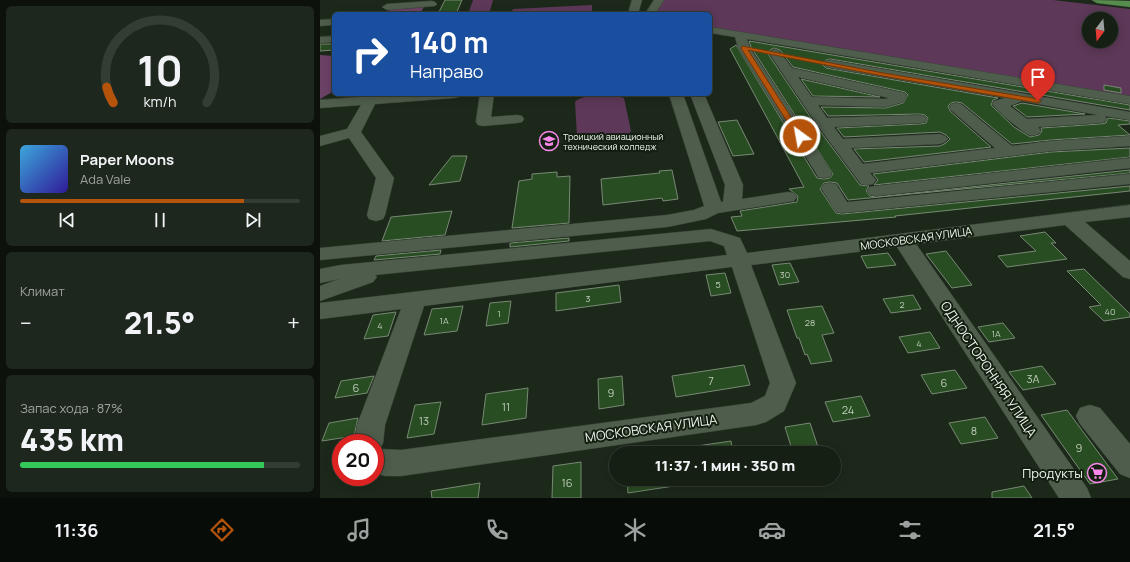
<!DOCTYPE html>
<html lang="ru">
<meta charset="utf-8">
<style>
body{margin:0;font-family:Manrope,sans-serif;background:#1e271d;color:#f1f3f6;height:100vh;display:flex;flex-direction:column;font-size:15px;white-space:nowrap}
*{box-sizing:border-box;margin:0}
p{font-size:13px;color:#9da2a0}
.icon{flex:none;width:22px;height:22px;fill:none;stroke:currentColor;stroke-width:2;stroke-linecap:round;stroke-linejoin:round}
.map{position:relative;flex:1;overflow:hidden}
.sheet{display:flex;flex-direction:column;gap:6px;padding:6px;background:#0c110b;width:320px}
.sheet>*{flex:none}
.hud{position:absolute;left:12px;top:12px;width:380px;height:84px;border-radius:6px;box-shadow:0 2px 10px #0003,0 0 0 1px #343d34;background:#1a4fa0;color:#fff;overflow:hidden}
.needle{width:26px;rotate:196deg}
.fabs{position:absolute;left:762px;top:12px;display:grid;gap:8px}
.fabs a{display:grid;place-items:center;width:36px;height:36px;border-radius:50%;background:#151f14;box-shadow:0 2px 10px #0003,0 0 0 1px #343d34;font-size:20px}
.speed{position:absolute;left:12px;top:434px;display:flex;gap:8px;font-size:20px;font-weight:700;text-align:center}
.speed>*{display:grid;place-content:center;width:52px;height:52px;border-radius:50%;background:#151f14;box-shadow:0 2px 10px #0003,0 0 0 1px #343d34;line-height:1}
.speed .limit{border:6px solid #d22;background:#fff;color:#111}
.pin{position:absolute;display:grid;place-items:center;width:34px;height:34px;color:#fff;margin:-41px -17px;border-radius:50% 50% 50% 0;rotate:-45deg;box-shadow:0 0 4px #0007}
.pin .icon{rotate:45deg}
.me{position:absolute;width:44px;margin:-22px;rotate:328deg;stroke-linejoin:round;filter:drop-shadow(0 0 3px #0008)}
.turn{display:flex;align-items:center;gap:14px;height:84px;padding:0 12px;font-size:18px}
.turn .icon{width:52px;height:52px;stroke-width:2.5}
.turn b{display:block;font-size:28px;line-height:34px}
.big{font-size:30px;font-weight:800;line-height:1.1}
.sheet .card{flex:1;display:flex;flex-direction:column;justify-content:center;gap:6px;min-width:0;padding:0 14px;border-radius:6px;background:#1e271d}
.sheet .dial{align-items:center;gap:0}
.dial svg{height:104px;overflow:visible;fill:none;stroke:#343d34;stroke-width:7;stroke-linecap:round;text-anchor:middle}
.dial text{fill:#f1f3f6;stroke:none}
.song{display:flex;align-items:center;gap:12px}
.cover{width:48px;height:48px;border-radius:6px;background:linear-gradient(135deg,hsl(200 70% 55%),hsl(250 70% 35%))}
.played{height:4px;border-radius:2px;background:linear-gradient(90deg,#b45309 80%,#343d34 80%)}
.keys{display:flex;justify-content:space-around;direction:ltr}
.heat{display:flex;justify-content:space-between;align-items:center;font-size:22px;direction:ltr}
.charge{height:6px;border-radius:3px;background:linear-gradient(90deg,#34c759 87%,#343d34 0)}
.trip{position:absolute;left:289px;top:446px;width:232px;height:40px;border-radius:20px;background:#151f14;box-shadow:0 2px 10px #0003,0 0 0 1px #343d34;font-weight:800;line-height:40px;text-align:center}
.tabs{display:flex;height:64px;justify-content:space-around;align-items:center;background:#080c08;color:#9da2a0}
.tabs .icon{width:28px;height:28px}
.tabs .on{color:#b45309}
.tabs b{font-size:18px;color:#f1f3f6}
main{display:flex;flex:1;min-height:0}
.map>svg:first-child{display:block}
</style>
<main>
<section class="sheet">
<div class="card dial"><svg viewBox="0 0 100 80">
<path d="M14 69A42 42 0 1 1 86 69"/>
<path d="M14 69A42 42 0 0 1 9 57" stroke="#b45309"/>
<text x="50" y="56" font-size="32" font-weight="700">10</text>
<text x="50" y="72" font-size="11">km/h</text>
</svg></div>
<div class="card">
<div class="song"><i class="cover"></i><div><b>Paper Moons</b><p>Ada Vale</p></div></div>
<div class="played"></div>
<div class="keys"><svg class="icon" aria-label="previous" viewBox="0 0 24 24"><path d="M18 5L8 12l10 7zM5 5v14"/></svg><svg class="icon" aria-label="pause" viewBox="0 0 24 24"><path d="M8 5v14M16 5v14"/></svg><svg class="icon" aria-label="next" viewBox="0 0 24 24"><path d="M6 5l10 7-10 7zM19 5v14"/></svg></div>
</div>
<div class="card"><p>Климат</p>
<div class="heat"><a>−</a><b class="big">21.5°</b><a>+</a></div>
</div>
<div class="card"><p>Запас хода · 87%</p><b class="big">435 km</b><div class="charge"></div></div>
</section>
<div class="map">
<svg width="810" height="498" viewBox="0 0 810 498">
<rect width="100%" height="100%" fill="#1c291a"/>
<g fill="#5d3858" fill-rule="evenodd">
<path d="M153,0H173L169,14H148Z"/>
<path d="M341,0H733L810,9V96L390,28V14H332ZM769,19H791V41H769Z"/>
<path d="M272,5V14H191L193,9Z"/>
<path d="M293,95L304,98L311,131C305,142 270,142 259,140L257,136L255,102C262,94 283,96 293,95Z"/>
</g>
<g fill="#6c4166">
<path d="M105,5L100,14H67L71,7Z"/>
<path d="M0,55L14,56V91L0,99Z"/>
</g>
<g fill="#294d22" stroke="#788875">
<path d="M125,0H142L136,14H118Z"/>
<path d="M429,41L810,105V110L510,59L506,60L503,65L506,68L678,98L673,100L671,105L694,127L710,137L719,135L722,131L721,128L780,124L786,123L788,118L810,121V124L798,125L810,135L731,140L692,144L642,103L636,102L631,103L628,106L630,111L671,147L544,162L534,149L620,146L626,143L630,139L626,135L620,132L524,137L517,128L600,124L606,123L608,118L605,115L600,114L508,116L501,107L566,108L583,103L588,95L585,92L473,67L460,50L454,48L450,50L448,54L497,127L540,185L549,186L546,191L550,196L556,197L810,170V173L528,200L517,183L510,182L504,183L500,189L516,213L522,214L810,186V191L575,216L576,217L417,231L411,217L422,216L420,211L477,202L478,196L469,189L484,187L410,49L416,45L497,178L504,179L510,178L513,174L431,47Z"/>
<path d="M0,44H14V50L0,51Z"/>
<path d="M481,79L560,97L493,96Z"/>
<path d="M784,85L801,88V93L784,90Z"/>
<path d="M702,103L765,114L707,117L693,106Z"/>
<path d="M417,120L434,154L413,156L398,122Z"/>
<path d="M810,148V157L554,185L558,180L553,174L731,152Z"/>
<path d="M132,156H147L140,181L109,185Z"/>
<path d="M352,170L358,199L343,201L342,198L283,205L281,179L340,173L339,171Z"/>
<path d="M237,172V177L250,176L249,223L192,228L199,181L212,179V174Z"/>
<path d="M132,211L125,235L62,241L71,217Z"/>
<path d="M725,232L736,243H731L747,259L687,267L678,256L716,251L700,236Z"/>
<path d="M249,238V241L190,247V243Z"/>
<path d="M121,250L120,254L54,260L56,256Z"/>
<path d="M626,251L652,285L632,288L606,254Z"/>
<path d="M568,253L576,265L547,268L541,256Z"/>
<path d="M470,263L479,282L459,285L452,265Z"/>
<path d="M764,269L810,314V317L784,321L769,307L781,305L747,271Z"/>
<path d="M405,273L411,293L391,296L386,275Z"/>
<path d="M299,285L301,302L236,311V293Z"/>
<path d="M593,295L601,309L571,313L563,299Z"/>
<path d="M191,301L188,323L166,326L170,303Z"/>
<path d="M143,306L137,331L104,335L112,309Z"/>
<path d="M502,306L514,333L502,335L512,361L491,364L487,354L485,355L479,338H477L467,310Z"/>
<path d="M76,312L68,336L44,339L53,315Z"/>
<path d="M683,323L695,338L669,342L658,327Z"/>
<path d="M610,332L620,348L588,353L579,337Z"/>
<path d="M424,365L430,385L356,397L352,376Z"/>
<path d="M722,366L736,384L703,390L689,372Z"/>
<path d="M635,370L647,388L612,394L601,375Z"/>
<path d="M54,376L47,393L15,398L21,381Z"/>
<path d="M302,376L304,405L279,409L278,379Z"/>
<path d="M208,388L206,418L162,425L166,394Z"/>
<path d="M541,396L550,416L513,422L505,402Z"/>
<path d="M121,402L114,434L87,438L95,405Z"/>
<path d="M747,410L798,479L770,484L721,415Z"/>
<path d="M665,417L678,438L641,444L629,423Z"/>
<path d="M38,418L34,436L2,441L9,423Z"/>
<path d="M490,423L500,453H473L465,427Z"/>
<path d="M411,441L413,453H377V446Z"/>
<path d="M261,462V498H232L233,466Z"/>
<path d="M307,479H354V486L308,493Z"/>
<path d="M160,483L158,498H112L111,491Z"/>
<path d="M704,486L712,498H672V492Z"/>
</g>
<g fill="none" stroke-linecap="round" stroke-linejoin="round">
<g stroke="#394438" stroke-width="1">
<g id="minor">
<path d="M312,0H322L318,14H308Z"/>
<path d="M334,0H344L335,14H325Z"/>
<path d="M112,1L115,2L117,4L115,6L67,10L62,7L67,4Z"/>
<path d="M14,19V25L0,26V20Z"/>
<path d="M390,27L810,96V104L427,39L430,48L512,173L510,177L504,178L498,177L496,173L418,48L415,37L390,33Z"/>
<path d="M14,36V42L0,43V37Z"/>
<path d="M455,49L459,51L472,68L580,92L585,93L587,96L583,102L566,107L498,105L507,118L600,115L605,116L607,119L605,122L600,123L514,127L523,139L620,134L625,136L628,139L625,142L620,144L531,148L543,164L675,148L631,110L629,107L631,104L636,103L641,104L692,146L731,141L810,136V146L731,151L550,173L556,180L553,184L547,185L541,184L498,126L449,53L451,51ZM478,77L569,98L565,99L492,97Z"/>
<path d="M510,60L810,112V120L785,116L787,119L785,122L780,123L718,127L721,131L718,134C715,135 712,136 709,135C702,132 676,110 672,104L674,101L685,98L506,67L504,64L506,61ZM702,101L778,115L707,119L690,106Z"/>
<path d="M79,94H141L139,97L134,98L55,104L41,132L74,178L65,215L63,219L56,221L49,219L47,215L56,178L29,138L0,146V136L27,129L41,105L0,108V100Z"/>
<path d="M160,94H174L171,117L197,115L202,116L204,119L202,122L197,123L163,126L158,125L156,122Z"/>
<path d="M349,94H363L401,202H403L405,185L370,94H384L423,185L422,199L468,192L474,193L477,197L474,201L398,213L386,219L347,227L0,260V248L347,215L374,210L384,206Z"/>
<path d="M810,158V168L556,196L550,195L547,191L550,187L556,186Z"/>
<path d="M810,174V184L522,213L516,212L501,188L504,184L510,183L516,184L527,202Z"/>
<path d="M810,205V217L765,222L810,261V279L803,277L745,225L596,244L767,488L771,498H739L577,247L431,265L476,383L464,411L446,422L436,425L81,476H65L55,473V443H35L37,425L81,309L0,319V303L407,255L404,246L390,241L55,275L57,277L53,282L0,301V286L19,279L0,283V269L21,265L391,229L420,238L427,253ZM412,267L450,383L445,396L431,403L81,450L60,449L63,443L65,425L104,306Z"/>
<path d="M770,405L780,408L810,444V478L800,474L760,424L756,416L760,408Z"/>
</g>
</g>
<g stroke="#394438" stroke-width="1">
<path id="major" d="M772,0L810,1V7L777,3Z"/>
</g>
<use href="#minor" fill="#4f5d4c" fill-rule="evenodd"/>
<use href="#major" fill="#578d4c" fill-rule="evenodd"/>
</g>
<path fill="#b45309" stroke="#753606" d="M422,46L563,73L718,99L721,101L718,103L563,76L428,50L483,136L480,138L476,136L421,48Z"/>
<defs>
<g id="university-ring" transform="scale(1)"><circle r="9.5" fill="#131f11" stroke="#f888ea" stroke-width="1.5"/><path d="M0-5L7-2L0 1L-7-2ZM-4 1L0 2.5L4 1V4Q0 6-4 4Z" fill="#f888ea"/></g>
<g id="supermarket-ring" transform="scale(1)"><circle r="9.5" fill="#131f11" stroke="#f888ea" stroke-width="1.5"/><path d="M-6-5.5h2.5l.6 2H6L4.5 2H-2.5L-4.4-4H-6ZM-1.5 3.2a1.3 1.3 0 1 0 .1 0ZM3 3.2a1.3 1.3 0 1 0 .1 0Z" fill="#f888ea"/></g>
</defs>
<g fill-rule="evenodd">
<use href="#university-ring" x="229" y="141"/>
<use href="#supermarket-ring" x="777" y="473"/>
</g>
<g text-anchor="middle" dominant-baseline="central" stroke-width="4" stroke-linejoin="round" paint-order="stroke">
<g font-size="9" fill="#eff7ed" stroke="#131f11" text-anchor="start">
<text x="243" y="136">Троицкий авиационный<tspan x="243" dy="10">технический колледж</tspan></text>
</g>
<g font-size="9" fill="#beccba">
<text x="465" y="274">30</text>
<text x="398" y="284">5</text>
<text x="268" y="298">3</text>
<text x="582" y="304">2</text>
<text x="790" y="311">40</text>
<text x="179" y="313">1</text>
<text x="124" y="320">1А</text>
<text x="490" y="322">28</text>
<text x="60" y="325">4</text>
<text x="676" y="333">1А</text>
<text x="599" y="343">4</text>
</g>
<g font-size="11" fill="#eff7ed" stroke="#131f11">
<text transform="translate(596 238) rotate(-8)">МОСКОВСКАЯ УЛИЦА</text>
</g>
<g font-size="11" fill="#beccba">
<text x="713" y="378">3А</text>
<text x="391" y="380">7</text>
<text x="624" y="382">6</text>
<text x="36" y="387">6</text>
<text x="291" y="392">9</text>
<text x="186" y="406">11</text>
<text x="528" y="409">24</text>
<text x="104" y="420">13</text>
<text x="654" y="430">8</text>
<text x="759" y="447">9</text>
<text x="247" y="482">16</text>
</g>
<g font-size="13" fill="#eff7ed" stroke="#131f11">
<text transform="translate(669 369) rotate(56)">ОДНОСТОРОННЯЯ УЛИЦА</text>
<text transform="translate(331 428) rotate(-8)">МОСКОВСКАЯ УЛИЦА</text>
</g>
<g font-size="13" fill="#eff7ed" stroke="#131f11" text-anchor="end">
<text x="763" y="473">Продукты</text>
</g>
</g>
</svg>
<div class="fabs">
<a><svg class="needle" viewBox="-14 -14 28 28"><path d="M0-13l5 13h-10z" fill="#e53935"/><path d="M0 13l5-13h-10z" fill="#9da2a0"/></svg></a>
</div>
<div class="speed"><div class="limit">20</div></div>
<div class="pin" style="left:718px;top:101px;background:#d93025"><svg class="icon" aria-label="arrive" viewBox="0 0 24 24"><path d="M6 21V4h12l-3 4 3 4H6"/></svg></div>
<svg class="me" style="left:480px;top:136px" viewBox="-20 -20 40 40"><circle r="17" fill="#b45309" stroke="#fff" stroke-width="3"/><path d="M0-11L8 9 0 5-8 9z" fill="#fff"/></svg>
<div class="trip">11:37 · 1 мин · 350 m</div>
<div class="hud">
<div class="turn"><svg class="icon" aria-label="right" viewBox="0 0 24 24"><path d="M7 20v-9h11M14 6l5 5-5 5"/></svg><div><b>140 m</b>Направо</div></div>
</div>
</div>
</main>
<nav class="tabs">
<b>11:36</b>
<svg class="icon on" aria-label="directions" viewBox="0 0 24 24"><path d="M12 3l9 9-9 9-9-9zM9 14v-3h6M13 9l2 2-2 2"/></svg>
<svg class="icon" aria-label="music" viewBox="0 0 24 24"><path d="M9 18V5l10-2v13"/><circle cx="6" cy="18" r="3"/><circle cx="16" cy="16" r="3"/></svg>
<svg class="icon" aria-label="phone" viewBox="0 0 24 24"><path d="M5 4h4l2 5-3 2q2 4 5 5l2-3 5 2v4C11 20 4 13 5 4z"/></svg>
<svg class="icon" aria-label="climate" viewBox="0 0 24 24"><path d="M12 3v18M4 7l16 10M4 17L20 7"/></svg>
<svg class="icon" aria-label="car" viewBox="0 0 24 24"><path d="M5 17H2v-5l4-1 3-4h7l3 4 3 1v5h-3M9 17h6M6 11h13"/><circle cx="7" cy="17" r="2"/><circle cx="17" cy="17" r="2"/></svg>
<svg class="icon" aria-label="filters" viewBox="0 0 24 24"><path d="M4 7h16M4 17h16"/><circle cx="9" cy="7" r="2"/><circle cx="15" cy="17" r="2"/></svg>
<b>21.5°</b>
</nav>
